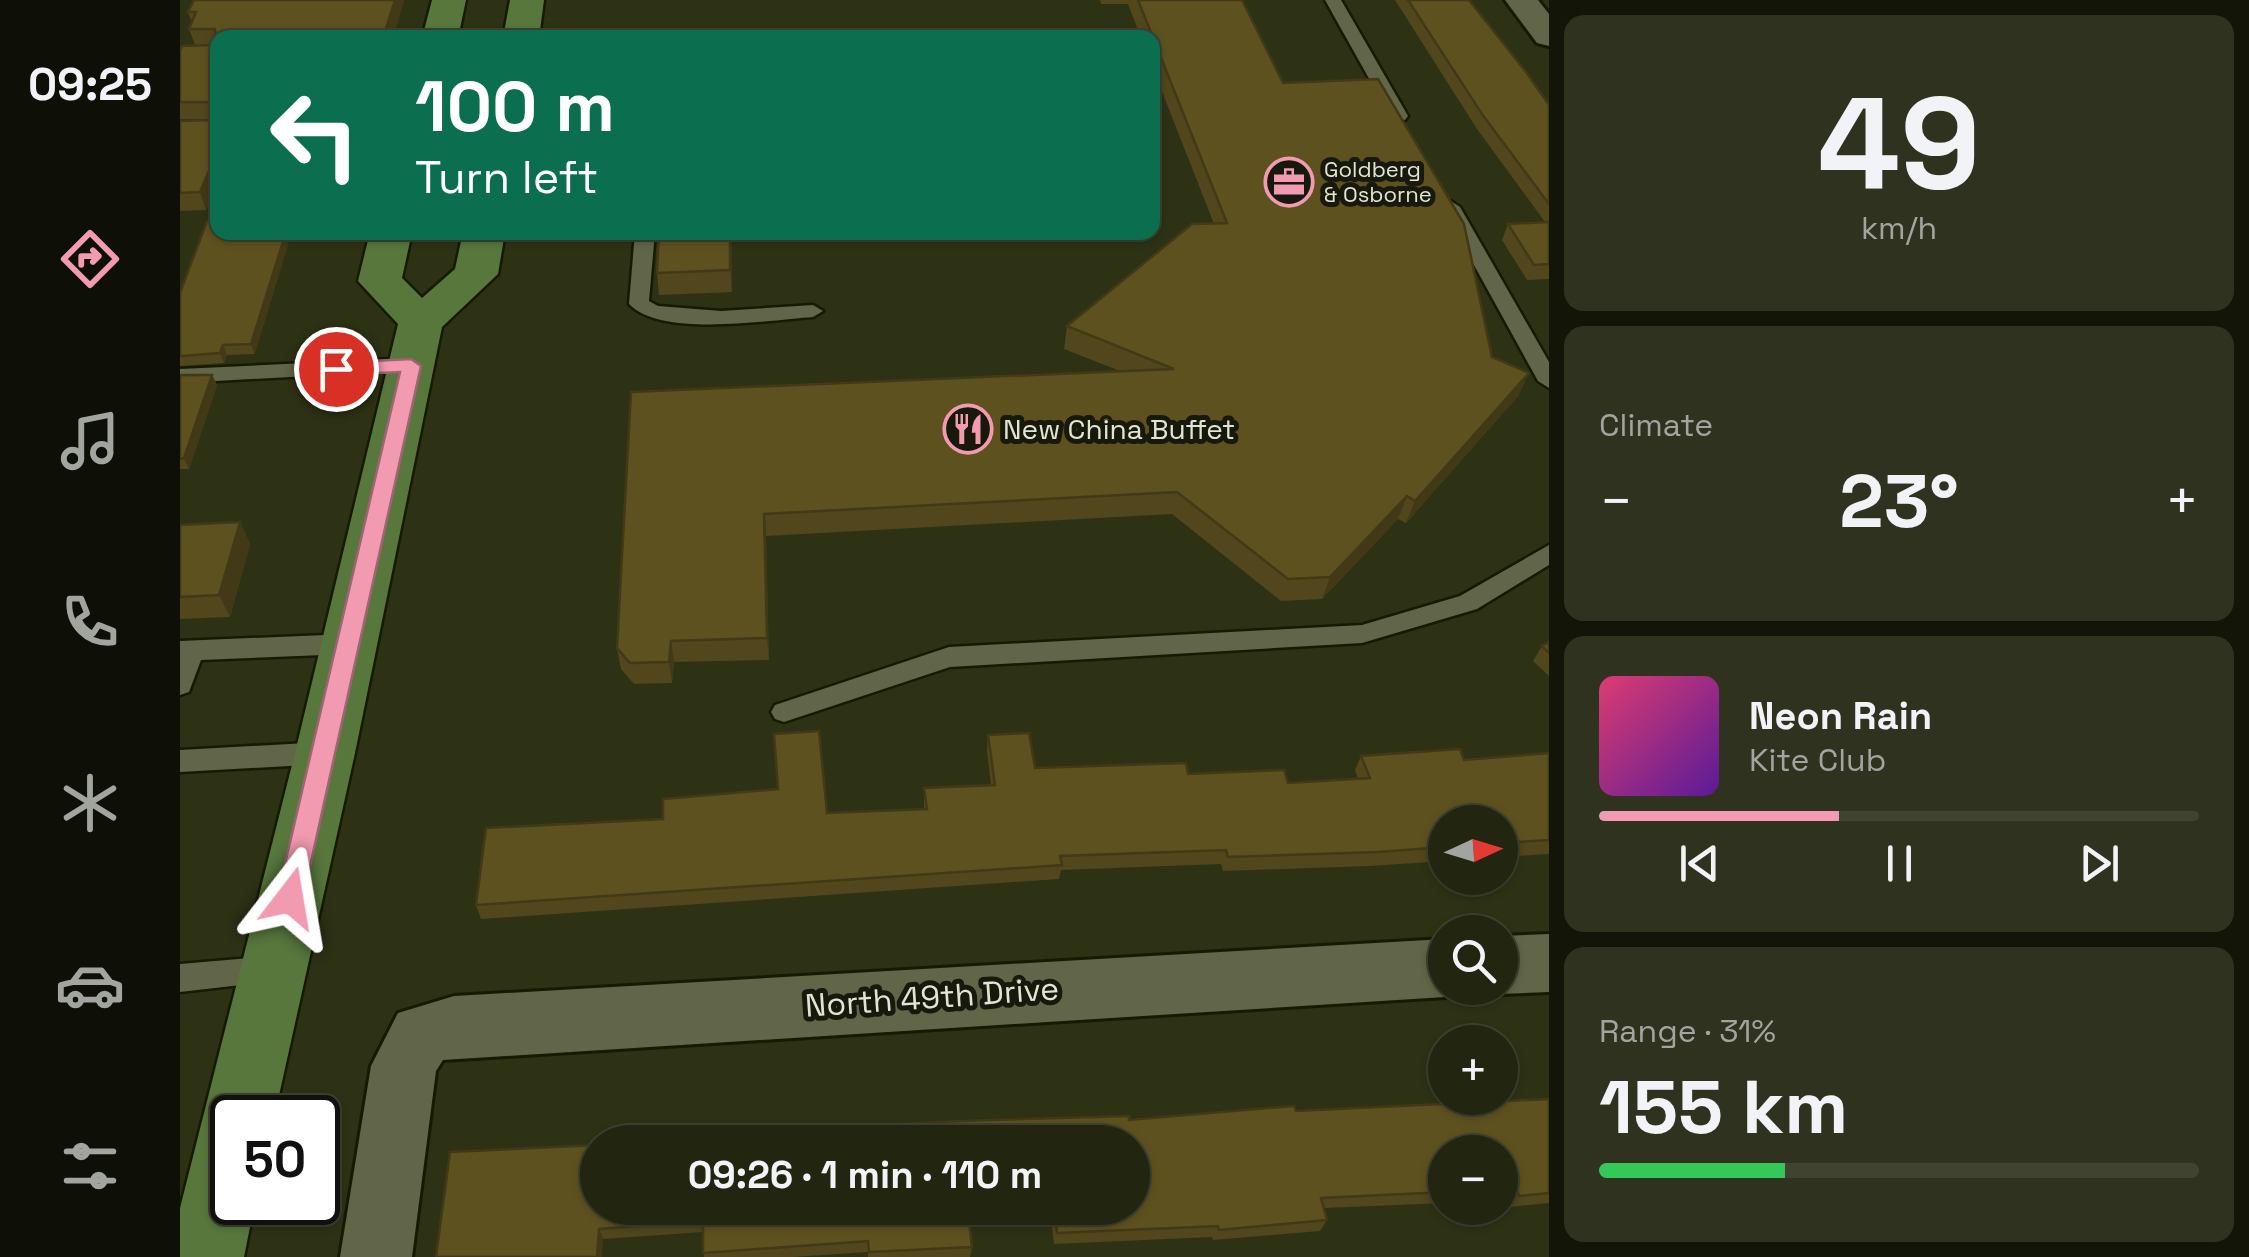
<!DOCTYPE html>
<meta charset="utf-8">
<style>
body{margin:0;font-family:"Space Grotesk",sans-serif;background:#2e321e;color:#f1f3f6;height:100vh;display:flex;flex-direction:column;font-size:38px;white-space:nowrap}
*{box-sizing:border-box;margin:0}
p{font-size:32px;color:#a2a59f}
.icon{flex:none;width:55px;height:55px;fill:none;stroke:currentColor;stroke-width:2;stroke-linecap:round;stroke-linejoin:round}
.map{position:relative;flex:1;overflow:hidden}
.panel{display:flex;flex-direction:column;gap:15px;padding:15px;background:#131509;width:700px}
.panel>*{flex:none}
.guide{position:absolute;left:30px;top:30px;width:950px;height:210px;border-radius:20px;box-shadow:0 2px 8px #0004,0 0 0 2px #3f4330;background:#0b6e4f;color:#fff;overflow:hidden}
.needle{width:65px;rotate:86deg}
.fabs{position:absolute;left:1248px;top:805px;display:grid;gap:20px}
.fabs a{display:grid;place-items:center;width:90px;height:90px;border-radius:50%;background:#222610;box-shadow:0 2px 8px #0004,0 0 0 2px #3f4330;font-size:50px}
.speed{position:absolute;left:30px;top:1095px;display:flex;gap:20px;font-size:50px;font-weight:700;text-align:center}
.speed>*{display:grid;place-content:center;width:130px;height:130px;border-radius:50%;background:#222610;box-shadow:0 2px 8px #0004,0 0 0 2px #3f4330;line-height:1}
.speed .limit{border:5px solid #111;border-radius:15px;background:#fff;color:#111}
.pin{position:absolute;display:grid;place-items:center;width:85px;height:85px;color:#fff;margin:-42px;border:5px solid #fff;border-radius:50%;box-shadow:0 2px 10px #0007}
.me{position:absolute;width:110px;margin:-55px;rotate:14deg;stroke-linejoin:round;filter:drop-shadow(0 0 8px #0008)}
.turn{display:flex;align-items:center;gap:35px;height:210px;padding:0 40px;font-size:45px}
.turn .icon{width:130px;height:130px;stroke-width:2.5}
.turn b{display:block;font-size:70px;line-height:85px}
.big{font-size:75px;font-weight:700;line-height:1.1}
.panel .card{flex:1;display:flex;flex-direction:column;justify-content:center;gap:15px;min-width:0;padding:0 35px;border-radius:20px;background:#2e321e}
.panel .dial{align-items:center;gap:0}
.dial b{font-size:130px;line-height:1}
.song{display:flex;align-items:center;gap:30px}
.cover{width:120px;height:120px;border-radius:15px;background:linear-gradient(135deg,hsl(340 70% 55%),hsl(270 70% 35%))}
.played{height:10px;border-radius:5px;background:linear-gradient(90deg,#f29ab0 40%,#3f4330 40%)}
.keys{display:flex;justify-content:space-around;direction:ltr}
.heat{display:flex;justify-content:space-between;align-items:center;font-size:55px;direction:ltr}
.charge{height:15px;border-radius:8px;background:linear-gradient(90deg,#34c759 31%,#3f4330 0)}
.trip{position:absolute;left:400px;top:1125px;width:570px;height:100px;border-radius:50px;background:#222610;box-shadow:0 2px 8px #0004,0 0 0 2px #3f4330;font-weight:700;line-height:100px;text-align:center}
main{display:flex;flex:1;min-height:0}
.tabs{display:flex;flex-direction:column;width:180px;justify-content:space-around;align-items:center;background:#0e0f06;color:#a2a59f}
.tabs .icon{width:70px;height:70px}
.tabs .selected{color:#f29ab0}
.tabs b{font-size:45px;color:#f1f3f6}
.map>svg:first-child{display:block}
</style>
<main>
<nav class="tabs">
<b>09:25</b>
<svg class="icon selected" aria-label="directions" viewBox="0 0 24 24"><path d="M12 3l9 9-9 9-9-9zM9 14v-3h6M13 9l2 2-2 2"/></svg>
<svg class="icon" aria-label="music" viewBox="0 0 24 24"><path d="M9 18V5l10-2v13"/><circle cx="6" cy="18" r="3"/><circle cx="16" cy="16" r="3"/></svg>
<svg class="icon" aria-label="phone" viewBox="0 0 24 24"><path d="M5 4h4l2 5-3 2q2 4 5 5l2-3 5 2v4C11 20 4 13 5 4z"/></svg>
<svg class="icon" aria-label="climate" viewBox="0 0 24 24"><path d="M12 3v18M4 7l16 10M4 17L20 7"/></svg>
<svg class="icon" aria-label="car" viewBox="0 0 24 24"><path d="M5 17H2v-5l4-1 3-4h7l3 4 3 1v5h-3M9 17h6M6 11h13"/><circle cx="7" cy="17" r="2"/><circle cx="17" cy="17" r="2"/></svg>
<svg class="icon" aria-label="filters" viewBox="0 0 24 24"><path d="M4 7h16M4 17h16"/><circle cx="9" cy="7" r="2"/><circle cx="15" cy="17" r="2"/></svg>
</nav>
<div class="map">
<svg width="1369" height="1257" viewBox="0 0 1369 1257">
<rect width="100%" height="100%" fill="#2d3215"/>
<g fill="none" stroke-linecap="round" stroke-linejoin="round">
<g stroke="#161a00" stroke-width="5">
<g id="lane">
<path d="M1145,0H1161L1228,116L1225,120L1210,116Z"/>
<path d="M1271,201L1280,207L1369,362V388L1358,381L1262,207Z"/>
<path d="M455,232H475L469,301L478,306L541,311L633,305L643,311L633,317C589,320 481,338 449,304Z"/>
<path d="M231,358L242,365L238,370L0,383V369Z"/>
<path d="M1369,545V565L1297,609L1182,643L770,667L604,722L595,719L591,712L595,705L769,647L1182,625L1280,596Z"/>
<path d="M169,634L178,637L182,644L178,651L169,654L21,660L9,692L0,695V641Z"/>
<path d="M145,742L154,745L158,753L154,761L145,764L0,772V750Z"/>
<path d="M92,956L103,960L107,970L103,980L0,992V964Z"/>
</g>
</g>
<g stroke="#161a00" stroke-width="6">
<g id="street">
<path d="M1325,0H1358L1369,14V46L1357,43Z"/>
<path d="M1369,934V992L1320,994L1304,988H1320V936Z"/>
<path d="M1265,939V988H1288L1265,997L263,1060L256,1071L232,1257H160L191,1066L218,1013L274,996Z"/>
</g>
</g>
<g stroke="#161a00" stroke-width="5">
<g id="secondary">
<path d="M252,0H286L278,38H242Z"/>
<path d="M330,0H364L359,38H323Z"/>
<path d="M190,232H232L222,278L242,298L275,269L283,232H325L318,274L262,327L175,753L94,1118H52V1202H75L64,1257H0V1208L115,753L218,324L178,281Z"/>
</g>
</g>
<use href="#lane" fill="#606647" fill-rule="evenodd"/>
<use href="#street" fill="#606647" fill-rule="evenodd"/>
<use href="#secondary" fill="#57773d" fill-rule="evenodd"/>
</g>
<g fill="#51461c">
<path d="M14,0H224L213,38H38V183L26,210L0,211V121L32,119H0V51L15,45L9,29L12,23L8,12Z"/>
<path d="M920,0H1062L1103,83L1339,395L1226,523L1218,519L1142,599L1101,601L992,514L586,536L589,660L494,662L492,683L454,684L441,669L437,648L451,392L940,371L884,349L887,326L1034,224L972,66V38H961L948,4H921Z"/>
<path d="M1215,0H1289L1369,105V279L1347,280L1322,240L1328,224L1365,222L1297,129Z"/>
<path d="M27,221L75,354L47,355L44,363L0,366V293Z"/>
<path d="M479,232H551L552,292L479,295L477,273Z"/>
<path d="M0,375H32L37,385L9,469H0Z"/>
<path d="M60,522L70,544L50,617L0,619V525Z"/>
<path d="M1369,642V676L1353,661L1362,646Z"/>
<path d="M808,735L855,768L1008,774L1108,783L1178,779L1175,770L1181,756L1284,760L1369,753V854L1320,857V822H1265V861L1190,866L1043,871L1041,864L881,870L879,879L301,919L296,905L647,813L744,809V788L811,785L807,750Z"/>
<path d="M1369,1099V1203L1329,1207L1326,1201H1320V1152H1265V1203L1144,1208L1147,1220L1140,1231L1033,1240L1032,1237L874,1244L871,1219L789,1222L792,1247L790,1257H688V1252L613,1257H524L523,1232L423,1239L256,1257L949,1120Z"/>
</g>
<g fill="#423916">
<path d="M215,0H224L213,38H203Z"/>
<path d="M38,150V183L26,210L20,192Z"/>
<path d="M106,232H112L75,354L71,344Z"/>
<path d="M550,232H551L552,292L550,270Z"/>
<path d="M43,345L47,355L44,363L40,353Z"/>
<path d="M1349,373L1339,395L1226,523L1235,501Z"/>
<path d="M32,375L37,385L9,469L4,458Z"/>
<path d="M1227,496L1218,519L1142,599L1150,577Z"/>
<path d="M584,514L586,536L589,660L587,638Z"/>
<path d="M60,522L70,544L50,617L39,595Z"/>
<path d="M491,641L494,662L492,683L489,662Z"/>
<path d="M419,1229L423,1239L422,1257H417Z"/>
</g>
<g fill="#5e5120" stroke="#423916" stroke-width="2.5">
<path d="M14,0H215L203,38H38V150L20,192L0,193V121L32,120L35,116L32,102H0V51L2,46L32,45L36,41L35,29H9L16,12H8Z"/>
<path d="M958,0H1062L1103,83L1198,79L1284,224L1312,357L1349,373L1235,501L1227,496L1150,577L1108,579L997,492L584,514L587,638L491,641L489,662L450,663L437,648L451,392L994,369L887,326L1012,224L1047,223Z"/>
<path d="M1228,0H1289L1346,72L1369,105V204L1302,114Z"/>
<path d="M27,221H38V232H106L71,344L43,345L40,353L0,356V293Z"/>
<path d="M1369,222V264L1354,265L1328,224Z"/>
<path d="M479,232H550V270L477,273Z"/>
<path d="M0,375H32L4,458L0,459Z"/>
<path d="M60,522L39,595L0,597V525Z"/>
<path d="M1369,642V653L1362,646Z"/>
<path d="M639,731L647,813L747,809L744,788L815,785L808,735L849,733L855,768L1006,763L1008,774L1104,770L1108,783L1190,778L1181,756L1280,749L1284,760L1369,753V840L1320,843V822H1265V847L1197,852L1048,857L1046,850L880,856L882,865L296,905L306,828L483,819V799L598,789L594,734Z"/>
<path d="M1369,1099V1193L1339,1196L1337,1189L1320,1190V1152H1265V1192L1141,1198L1147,1220L1039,1230L1038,1226L877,1233L874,1208L788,1212L792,1247L689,1252L688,1241L523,1253V1221L419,1229L417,1257H256L270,1152L418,1145V1208H952V1142H463L464,1137L780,1121L949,1116V1120L1114,1106L1116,1111Z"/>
</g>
<path fill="#f29ab0" stroke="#9d6472" stroke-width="2.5" d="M231,359L241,366L123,898L119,906L110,909L101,906L97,898L220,372L156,375L147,369L156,363Z"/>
<defs>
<g id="office-ring" transform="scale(2.5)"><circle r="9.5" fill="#16190c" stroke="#f29ab0" stroke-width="1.5"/><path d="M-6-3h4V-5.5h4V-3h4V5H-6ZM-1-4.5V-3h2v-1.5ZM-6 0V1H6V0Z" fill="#f29ab0"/></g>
<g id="restaurant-ring" transform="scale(2.5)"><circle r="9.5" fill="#16190c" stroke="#f29ab0" stroke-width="1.5"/><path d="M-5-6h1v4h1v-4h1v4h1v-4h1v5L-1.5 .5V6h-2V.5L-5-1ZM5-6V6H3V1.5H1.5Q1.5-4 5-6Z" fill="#f29ab0"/></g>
</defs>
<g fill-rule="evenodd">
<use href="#office-ring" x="1109" y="182"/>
<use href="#restaurant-ring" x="788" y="429"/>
</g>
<g text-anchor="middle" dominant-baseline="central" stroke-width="10" stroke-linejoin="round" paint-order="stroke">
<g font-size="22" fill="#e1e5d3" stroke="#16190c" text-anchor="start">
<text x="1144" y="169">Goldberg<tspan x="1144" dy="25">&amp; Osborne</tspan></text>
</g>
<g font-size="28" fill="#e1e5d3" stroke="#16190c" text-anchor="start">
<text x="823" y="429">New China Buffet</text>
</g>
<g font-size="32" fill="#e1e5d3" stroke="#16190c">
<text transform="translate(752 997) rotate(-4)">North 49th Drive</text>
</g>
</g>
</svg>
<div class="fabs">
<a><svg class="needle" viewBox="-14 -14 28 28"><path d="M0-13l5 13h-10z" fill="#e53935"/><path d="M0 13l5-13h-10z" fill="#a2a59f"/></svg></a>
<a><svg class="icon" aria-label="search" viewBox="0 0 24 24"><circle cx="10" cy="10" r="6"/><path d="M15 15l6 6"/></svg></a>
<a>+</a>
<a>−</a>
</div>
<div class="speed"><div class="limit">50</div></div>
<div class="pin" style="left:156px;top:369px;background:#d93025"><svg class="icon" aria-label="arrive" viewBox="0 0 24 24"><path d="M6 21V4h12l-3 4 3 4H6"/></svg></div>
<svg class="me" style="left:110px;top:898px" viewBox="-20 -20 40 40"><path d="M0-17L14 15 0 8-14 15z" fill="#f29ab0" stroke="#fff" stroke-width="4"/></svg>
<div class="trip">09:26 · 1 min · 110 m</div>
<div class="guide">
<div class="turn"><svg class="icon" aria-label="left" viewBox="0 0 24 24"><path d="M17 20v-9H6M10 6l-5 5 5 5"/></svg><div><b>100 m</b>Turn left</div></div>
</div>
</div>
<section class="panel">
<div class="card dial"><b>49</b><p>km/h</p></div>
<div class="card"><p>Climate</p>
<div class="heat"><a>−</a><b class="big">23°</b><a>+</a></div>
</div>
<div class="card">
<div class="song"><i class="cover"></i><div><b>Neon Rain</b><p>Kite Club</p></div></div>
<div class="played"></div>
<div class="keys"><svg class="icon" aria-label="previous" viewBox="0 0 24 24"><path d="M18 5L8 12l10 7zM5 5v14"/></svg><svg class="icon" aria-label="pause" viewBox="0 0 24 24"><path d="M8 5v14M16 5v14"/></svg><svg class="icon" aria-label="next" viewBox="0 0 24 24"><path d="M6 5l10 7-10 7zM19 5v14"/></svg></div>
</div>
<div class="card"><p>Range · 31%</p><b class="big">155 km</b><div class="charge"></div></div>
</section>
</main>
